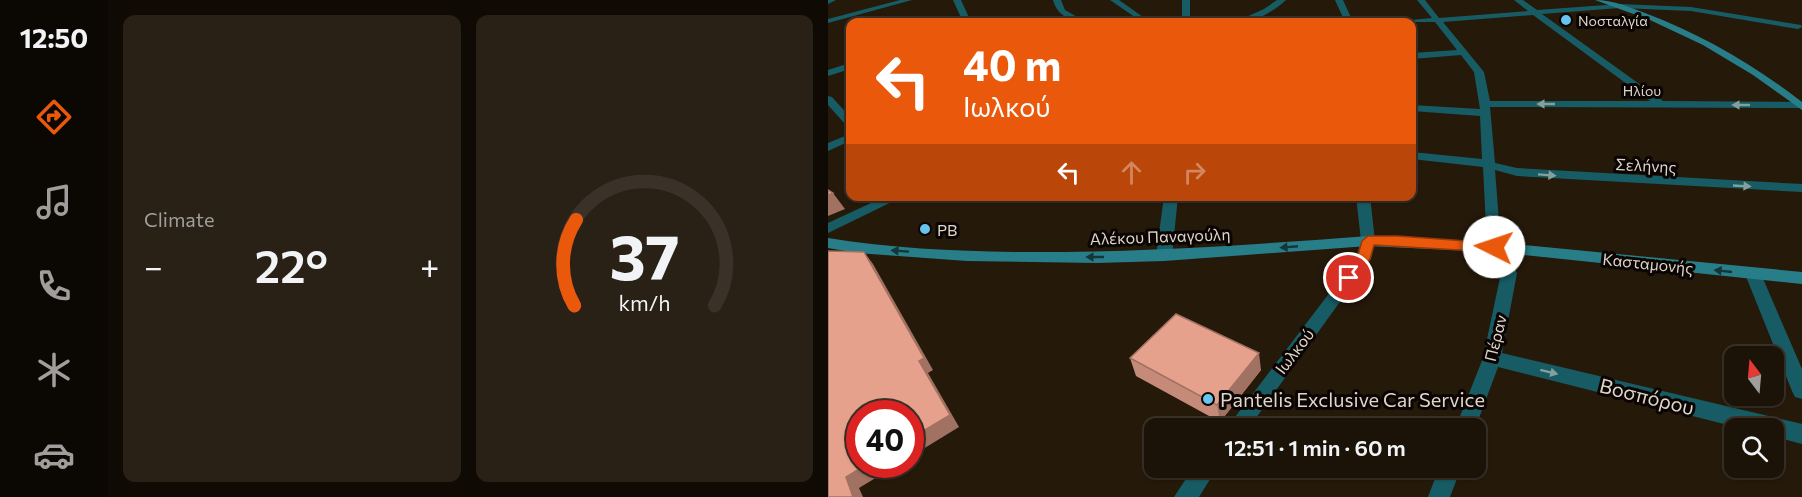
<!DOCTYPE html>
<meta charset="utf-8">
<style>
body{margin:0;font-family:Commissioner,sans-serif;background:#292016;color:#f1f3f6;height:100vh;display:flex;flex-direction:column;font-size:22px;white-space:nowrap}
*{box-sizing:border-box;margin:0}
p{font-size:20px;color:#a09e9c}
.icon{flex:none;width:33px;height:33px;fill:none;stroke:currentColor;stroke-width:2;stroke-linecap:round;stroke-linejoin:round}
.map{position:relative;flex:1;overflow:hidden}
.sheet{display:flex;flex-direction:column;gap:15px;padding:15px;background:#0f0a04;width:720px}
.sheet>*{flex:none}
.guide{position:absolute;left:18px;top:18px;width:570px;height:183px;border-radius:12px;box-shadow:0 2px 4px #0004,0 0 0 2px #3a3229;background:#ea580c;color:#fff;overflow:hidden}
.needle{width:39px;rotate:344deg}
.buttons{position:absolute;left:896px;top:346px;display:grid;gap:12px}
.buttons a{display:grid;place-items:center;width:60px;height:60px;border-radius:12px;background:#1c1308;box-shadow:0 2px 4px #0004,0 0 0 2px #3a3229;font-size:30px}
.speed{position:absolute;left:18px;top:400px;display:flex;gap:12px;font-size:30px;font-weight:700;text-align:center}
.speed>*{display:grid;place-content:center;width:78px;height:78px;border-radius:50%;background:#1c1308;box-shadow:0 2px 4px #0004,0 0 0 2px #3a3229;line-height:1}
.speed .limit{border:9px solid #d22;background:#fff;color:#111}
.pin{position:absolute;display:grid;place-items:center;width:51px;height:51px;color:#fff;margin:-26px;border:3px solid #fff;border-radius:50%;box-shadow:0 2px 6px #0007}
.me{position:absolute;width:66px;margin:-33px;rotate:274deg;stroke-linejoin:round;filter:drop-shadow(0 0 4px #0008)}
.turn{display:flex;align-items:center;gap:21px;height:126px;padding:0 18px;font-size:27px}
.turn .icon{width:78px;height:78px;stroke-width:2.5}
.turn b{display:block;font-size:42px;line-height:51px}
.lanes{display:flex;align-items:center;height:57px;padding:0 18px;background:#0003;justify-content:center;gap:30px;direction:ltr}
.lanes .off{opacity:.35}
.big{font-size:45px;font-weight:600;line-height:1.1}
.sheet .widget{flex:1;display:flex;flex-direction:column;justify-content:center;gap:9px;min-width:0;padding:0 21px;border-radius:12px;background:#292016}
.sheet .dial{align-items:center;gap:0}
.dial svg{height:156px;overflow:visible;fill:none;stroke:#3a3229;stroke-width:7;stroke-linecap:round;text-anchor:middle}
.dial text{fill:#f1f3f6;stroke:none}
.heat{display:flex;justify-content:space-between;align-items:center;font-size:33px;direction:ltr}
.sheet .tiles{flex:1;display:grid;gap:15px;grid-template-columns:repeat(2,1fr)}
.trip{position:absolute;left:316px;top:418px;width:342px;height:60px;border-radius:12px;background:#1c1308;box-shadow:0 2px 4px #0004,0 0 0 2px #3a3229;font-weight:600;line-height:60px;text-align:center}
main{display:flex;flex:1;min-height:0}
.menu{display:flex;flex-direction:column;width:108px;justify-content:space-around;align-items:center;background:#0b0803;color:#a09e9c}
.menu .icon{width:42px;height:42px}
.menu .on{color:#ea580c}
.menu b{font-size:27px;color:#f1f3f6}
.map>svg:first-child{display:block}
</style>
<main>
<nav class="menu">
<b>12:50</b>
<svg class="icon on" aria-label="directions" viewBox="0 0 24 24"><path d="M12 3l9 9-9 9-9-9zM9 14v-3h6M13 9l2 2-2 2"/></svg>
<svg class="icon" aria-label="music" viewBox="0 0 24 24"><path d="M9 18V5l10-2v13"/><circle cx="6" cy="18" r="3"/><circle cx="16" cy="16" r="3"/></svg>
<svg class="icon" aria-label="phone" viewBox="0 0 24 24"><path d="M5 4h4l2 5-3 2q2 4 5 5l2-3 5 2v4C11 20 4 13 5 4z"/></svg>
<svg class="icon" aria-label="climate" viewBox="0 0 24 24"><path d="M12 3v18M4 7l16 10M4 17L20 7"/></svg>
<svg class="icon" aria-label="car" viewBox="0 0 24 24"><path d="M5 17H2v-5l4-1 3-4h7l3 4 3 1v5h-3M9 17h6M6 11h13"/><circle cx="7" cy="17" r="2"/><circle cx="17" cy="17" r="2"/></svg>
</nav>
<section class="sheet">
<div class="tiles">
<div class="widget"><p>Climate</p>
<div class="heat"><a>−</a><b class="big">22°</b><a>+</a></div>
</div>
<div class="widget dial"><svg viewBox="0 0 100 80">
<path d="M14 69A42 42 0 1 1 86 69"/>
<path d="M14 69A42 42 0 0 1 15 25" stroke="#ea580c"/>
<text x="50" y="56" font-size="32" font-weight="700">37</text>
<text x="50" y="72" font-size="11">km/h</text>
</svg></div>
</div>
</section>
<div class="map">
<svg width="974" height="497" viewBox="0 0 974 497">
<rect width="100%" height="100%" fill="#25190a"/>
<g fill="none" stroke-linecap="round" stroke-linejoin="round">
<g fill="#175c64" fill-rule="evenodd">
<path d="M0,0H8L0,4Z"/>
<path d="M72,0H84L0,23V19Z"/>
<path d="M125,0H133L143,22H135Z"/>
<path d="M225,0H233L237,10L258,22C243,23 229,15 225,0Z"/>
<path d="M282,0H291L322,22H314Z"/>
<rect x="354" y="0" width="8" height="22"/>
<path d="M449,0H458C445,12 425,24 407,22L436,9Z"/>
<path d="M507,0H515L525,22H517Z"/>
<path d="M589,0H597L611,18L700,11L686,0H695L709,10L792,4L863,7L973,25L974,27L970,29L863,11L792,8L714,14L835,101L974,102V108L662,107L667,163L689,168L974,184V192L689,176L667,170L673,247L689,273L674,353L974,424V444L945,436V429H916L670,367L647,429H627L655,358L673,273L659,247L655,167L584,159V152L654,159L652,116L584,111V105L652,109L646,72L633,55L584,59V53L629,50L607,22H579L583,20L604,18ZM705,15L822,101H662L656,72L615,22Z"/>
<path d="M22,63V69L0,76V70Z"/>
<path d="M0,96L4,97L22,117V126L18,125L0,105Z"/>
<path d="M22,134V141L0,151V143Z"/>
<path d="M58,196H76L0,233V223Z"/>
<path d="M336,196H350L344,256L336,261L328,256Z"/>
<path d="M528,196H542L547,241L543,259L420,429H398L528,258L533,241Z"/>
<path d="M925,269L931,270L933,274L974,369V399L967,397L964,391L917,274L919,270Z"/>
<path d="M365,468H389L371,497H346Z"/>
<path d="M611,468H633L622,497H600Z"/>
</g>
<g fill="#287e88" fill-rule="evenodd">
<path d="M767,0C785,0 801,7 817,13C873,34 926,65 974,102V110L925,75L875,45L822,20Z"/>
<path d="M540,236L666,242L974,272V284L666,252L540,246L336,261L269,263L139,261L29,253L0,248V238C61,248 124,251 186,252C306,253 421,245 540,236Z"/>
</g>
</g>
<path fill="#c68a78" d="M302,358L433,370L392,422L308,376Z"/>
<g fill="#a17162">
<path d="M5,193L17,209L0,216V195Z"/>
<path d="M36,252L45,264L105,370L100,373L131,427L82,457V439L91,361Z"/>
<path d="M431,353L433,370L392,422L389,405Z"/>
<path d="M38,465H69L31,488L35,497H25L18,477Z"/>
</g>
<g fill="#e6a18c" stroke="#a17162" stroke-width="1.5">
<path d="M0,190L5,193L0,195Z"/>
<path d="M0,251L36,252L96,358L91,361L122,415L82,439V414H32V465H38L18,477L25,497H0Z"/>
<path d="M348,314L431,353L389,405L302,358Z"/>
</g>
<defs><path id="oneway-solid" d="M-6-.8H1V-3.2L6.5 0L1 3.2V.8H-6Z" transform="scale(1.5)"/></defs>
<g fill="#849f9d">
<use href="#oneway-solid" transform="translate(718 104) rotate(-180)"/>
<use href="#oneway-solid" transform="translate(913 105) rotate(180)"/>
<use href="#oneway-solid" transform="translate(719 175) rotate(4)"/>
<use href="#oneway-solid" transform="translate(914 186) rotate(3)"/>
<use href="#oneway-solid" transform="translate(721 372) rotate(14)"/>
</g>
<g fill="#163538">
<use href="#oneway-solid" transform="translate(461 247) rotate(175)"/>
<use href="#oneway-solid" transform="translate(72 251) rotate(-176)"/>
<use href="#oneway-solid" transform="translate(267 257) rotate(-180)"/>
<use href="#oneway-solid" transform="translate(895 271) rotate(-174)"/>
</g>
<path fill="#ea580c" stroke="#983908" stroke-width="1.5" d="M540,236H570L666,243L673,247L666,252L546,245L542,259L526,281H516L514,278L529,258L534,241Z"/>
<g fill="#66c4ef" stroke="#0a0502" stroke-width="2">
<circle cx="738" cy="20" r="6"/>
<circle cx="97" cy="229" r="6"/>
<circle cx="380" cy="399" r="6"/>
</g>
<g text-anchor="middle" dominant-baseline="central" stroke-width="6" stroke-linejoin="round" paint-order="stroke">
<g font-size="14" fill="#ded5cb" stroke="#0a0502" text-anchor="start">
<text x="750" y="20">Νοσταλγία</text>
</g>
<g font-size="14" fill="#ded5cb" stroke="#0a0502">
<text x="814" y="90">Ηλίου</text>
</g>
<g font-size="16" fill="#ded5cb" stroke="#0a0502">
<text transform="translate(818 165) rotate(3)">Σελήνης</text>
<text transform="translate(332 236) rotate(-2)">Αλέκου Παναγούλη</text>
<text transform="translate(820 263) rotate(6)">Κασταμονής</text>
<text transform="translate(667 338) rotate(-76)">Πέραν</text>
<text transform="translate(466 351) rotate(-53)">Ιωλκού</text>
</g>
<g font-size="16" fill="#ded5cb" stroke="#0a0502" text-anchor="start">
<text x="109" y="229">PB</text>
</g>
<g font-size="20" fill="#ded5cb" stroke="#0a0502">
<text transform="translate(819 396) rotate(14)">Βοσπόρου</text>
</g>
<g font-size="20" fill="#ded5cb" stroke="#0a0502" text-anchor="start">
<text x="392" y="399">Pantelis Exclusive Car Service</text>
</g>
</g>
</svg>
<div class="buttons">
<a><svg class="needle" viewBox="-14 -14 28 28"><path d="M0-13l5 13h-10z" fill="#e53935"/><path d="M0 13l5-13h-10z" fill="#a09e9c"/></svg></a>
<a><svg class="icon" aria-label="search" viewBox="0 0 24 24"><circle cx="10" cy="10" r="6"/><path d="M15 15l6 6"/></svg></a>
</div>
<div class="speed"><div class="limit">40</div></div>
<div class="pin" style="left:521px;top:278px;background:#d93025"><svg class="icon" aria-label="arrive" viewBox="0 0 24 24"><path d="M6 21V4h12l-3 4 3 4H6"/></svg></div>
<svg class="me" style="left:666px;top:247px" viewBox="-20 -20 40 40"><circle r="19" fill="#fff"/><path d="M0-13L10 11 0 6-10 11z" fill="#ea580c"/></svg>
<div class="trip">12:51 · 1 min · 60 m</div>
<div class="guide">
<div class="turn"><svg class="icon" aria-label="left" viewBox="0 0 24 24"><path d="M17 20v-9H6M10 6l-5 5 5 5"/></svg><div><b>40 m</b>Ιωλκού</div></div>
<div class="lanes"><svg class="icon" aria-label="left" viewBox="0 0 24 24"><path d="M17 20v-9H6M10 6l-5 5 5 5"/></svg><svg class="icon off" aria-label="ahead" viewBox="0 0 24 24"><path d="M12 20V5M6 11l6-6 6 6"/></svg><svg class="icon off" aria-label="right" viewBox="0 0 24 24"><path d="M7 20v-9h11M14 6l5 5-5 5"/></svg></div>
</div>
</div>
</main>
